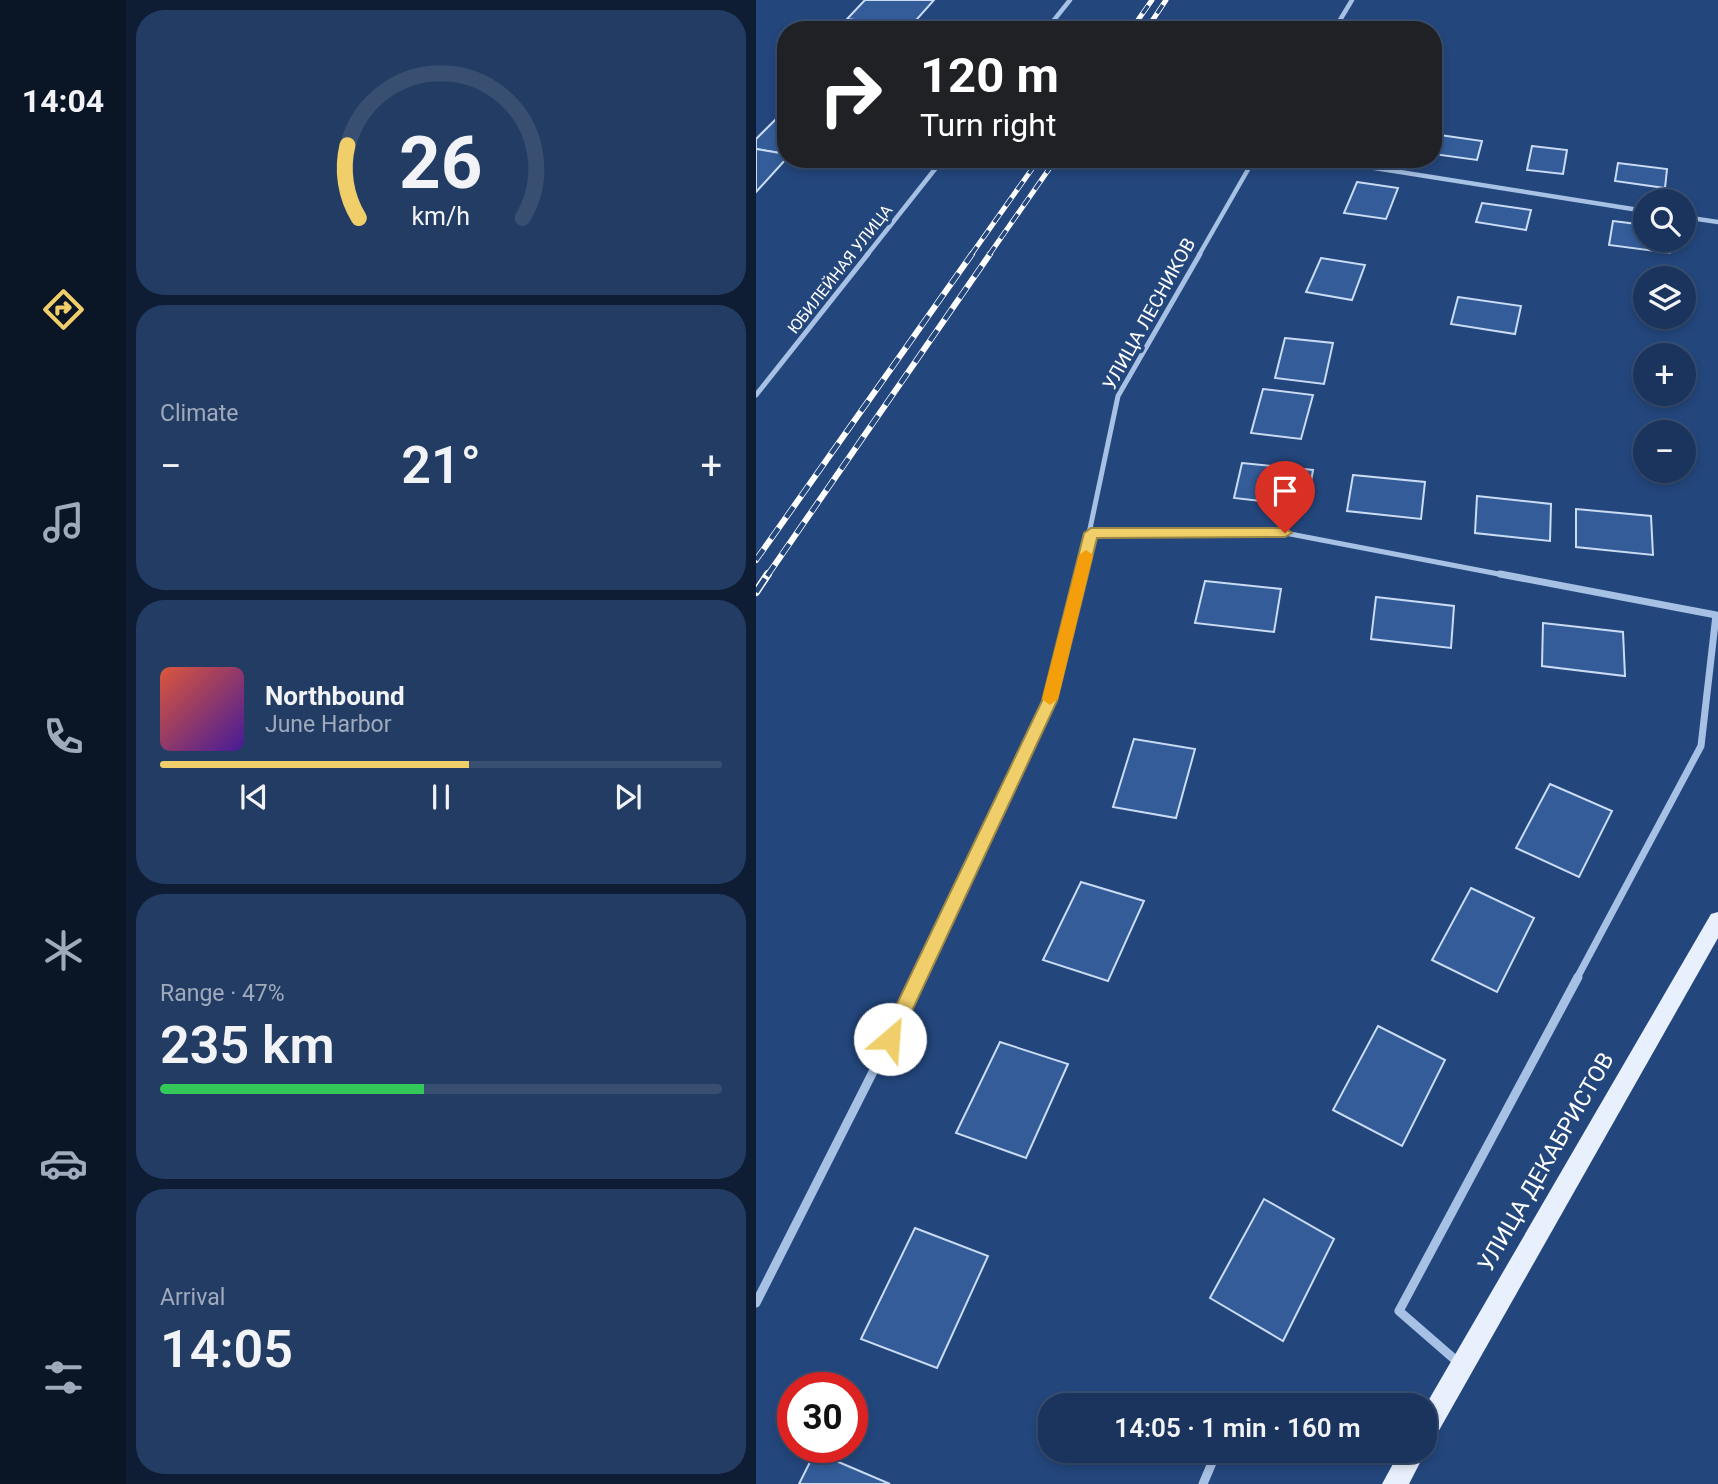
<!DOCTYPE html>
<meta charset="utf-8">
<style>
body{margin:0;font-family:Roboto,sans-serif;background:#233c63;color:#f1f3f6;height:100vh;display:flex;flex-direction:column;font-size:26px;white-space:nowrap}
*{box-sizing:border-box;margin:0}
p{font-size:23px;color:#9faabc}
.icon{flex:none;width:38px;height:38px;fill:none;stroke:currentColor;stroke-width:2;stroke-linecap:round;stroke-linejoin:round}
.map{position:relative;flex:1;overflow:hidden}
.panel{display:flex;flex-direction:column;gap:10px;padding:10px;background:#0e1d33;width:630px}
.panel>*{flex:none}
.hud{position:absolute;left:21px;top:21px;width:665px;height:147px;border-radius:28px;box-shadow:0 4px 10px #0003,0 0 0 2px #384f72;background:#202124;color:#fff;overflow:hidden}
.tools{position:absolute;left:877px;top:189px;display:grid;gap:14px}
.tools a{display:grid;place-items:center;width:63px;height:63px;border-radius:50%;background:#1a345d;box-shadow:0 4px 10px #0003,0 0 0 2px #384f72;font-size:35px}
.speed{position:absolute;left:21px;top:1372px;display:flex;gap:14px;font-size:35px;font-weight:700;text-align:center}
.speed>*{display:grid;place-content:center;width:91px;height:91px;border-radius:50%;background:#1a345d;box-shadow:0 4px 10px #0003,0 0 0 2px #384f72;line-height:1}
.speed .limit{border:10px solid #d22;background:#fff;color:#111}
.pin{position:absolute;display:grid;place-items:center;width:60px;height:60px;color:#fff;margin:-72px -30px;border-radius:50% 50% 50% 0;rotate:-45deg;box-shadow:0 0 7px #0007}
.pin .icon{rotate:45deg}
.me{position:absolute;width:77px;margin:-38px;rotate:27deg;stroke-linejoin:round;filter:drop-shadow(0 0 5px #0008)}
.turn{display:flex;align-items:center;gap:24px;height:147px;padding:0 28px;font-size:32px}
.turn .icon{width:91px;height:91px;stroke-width:2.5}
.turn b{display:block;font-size:49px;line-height:60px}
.big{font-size:52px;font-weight:600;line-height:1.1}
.panel .card{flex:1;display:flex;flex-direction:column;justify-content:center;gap:10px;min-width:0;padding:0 24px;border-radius:28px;background:#233c63}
.panel .dial{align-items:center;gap:0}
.dial svg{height:182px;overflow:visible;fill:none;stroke:#384f72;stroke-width:7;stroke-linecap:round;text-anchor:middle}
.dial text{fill:#f1f3f6;stroke:none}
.song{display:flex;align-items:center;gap:21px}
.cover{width:84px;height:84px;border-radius:10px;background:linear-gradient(135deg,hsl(10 70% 55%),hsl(260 70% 35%))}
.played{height:7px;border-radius:4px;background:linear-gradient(90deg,#f0cf6a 55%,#384f72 55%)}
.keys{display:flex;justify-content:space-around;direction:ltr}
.heat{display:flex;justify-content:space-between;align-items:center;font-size:38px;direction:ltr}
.charge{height:10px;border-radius:5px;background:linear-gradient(90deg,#34c759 47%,#384f72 0)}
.trip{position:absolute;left:282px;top:1393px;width:399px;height:70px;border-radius:28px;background:#1a345d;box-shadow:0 4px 10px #0003,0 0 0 2px #384f72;font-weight:600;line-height:70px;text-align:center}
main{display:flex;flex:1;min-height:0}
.dock{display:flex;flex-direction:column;width:126px;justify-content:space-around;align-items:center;background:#0a1525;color:#9faabc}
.dock .icon{width:49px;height:49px}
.dock .on{color:#f0cf6a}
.dock b{font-size:32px;color:#f1f3f6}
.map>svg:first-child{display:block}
</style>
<main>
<nav class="dock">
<b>14:04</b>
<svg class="icon on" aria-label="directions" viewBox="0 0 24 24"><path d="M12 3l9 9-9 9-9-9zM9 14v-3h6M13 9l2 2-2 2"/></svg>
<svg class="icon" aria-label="music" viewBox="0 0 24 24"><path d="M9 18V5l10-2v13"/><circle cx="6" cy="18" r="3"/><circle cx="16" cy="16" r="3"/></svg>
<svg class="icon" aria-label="phone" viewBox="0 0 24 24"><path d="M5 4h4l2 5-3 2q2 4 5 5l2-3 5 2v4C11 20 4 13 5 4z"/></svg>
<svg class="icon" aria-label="climate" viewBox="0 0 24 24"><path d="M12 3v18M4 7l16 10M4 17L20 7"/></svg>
<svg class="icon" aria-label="car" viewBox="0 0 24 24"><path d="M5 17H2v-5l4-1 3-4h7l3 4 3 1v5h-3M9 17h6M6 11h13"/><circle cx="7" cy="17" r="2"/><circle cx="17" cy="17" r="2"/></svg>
<svg class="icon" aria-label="filters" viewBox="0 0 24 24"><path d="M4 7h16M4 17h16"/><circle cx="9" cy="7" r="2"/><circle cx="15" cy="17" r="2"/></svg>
</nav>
<section class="panel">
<div class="card dial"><svg viewBox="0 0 100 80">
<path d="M14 69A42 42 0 1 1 86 69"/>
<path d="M14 69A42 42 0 0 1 9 37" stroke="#f0cf6a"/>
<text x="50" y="56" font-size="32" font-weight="700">26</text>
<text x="50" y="72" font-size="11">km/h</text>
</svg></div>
<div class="card"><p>Climate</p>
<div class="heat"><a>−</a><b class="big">21°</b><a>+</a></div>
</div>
<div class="card">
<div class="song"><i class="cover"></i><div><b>Northbound</b><p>June Harbor</p></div></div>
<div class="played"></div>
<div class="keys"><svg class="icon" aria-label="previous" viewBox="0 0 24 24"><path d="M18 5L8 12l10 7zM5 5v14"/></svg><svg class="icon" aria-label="pause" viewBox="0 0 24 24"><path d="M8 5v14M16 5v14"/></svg><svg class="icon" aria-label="next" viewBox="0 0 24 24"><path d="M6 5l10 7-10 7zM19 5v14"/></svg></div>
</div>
<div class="card"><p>Range · 47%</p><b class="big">235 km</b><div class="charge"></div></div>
<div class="card"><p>Arrival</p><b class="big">14:05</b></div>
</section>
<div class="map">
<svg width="962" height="1484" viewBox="0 0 962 1484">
<rect width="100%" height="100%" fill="#23467c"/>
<g fill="#335c99" stroke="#cadbf4" stroke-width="2">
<path d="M109,0H178L154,27L91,19Z"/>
<path d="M23,116L30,117V154L0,149V139Z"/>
<path d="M677,134L726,141L721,160L677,154Z"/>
<path d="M776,146L811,150L807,174L771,170Z"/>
<path d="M0,149L30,154V159L0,192Z"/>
<path d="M862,163L911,169L909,188L859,181Z"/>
<path d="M601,182L642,188L630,219L588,213Z"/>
<path d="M726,203L775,210L770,230L720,222Z"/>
<path d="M857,221L889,225V240H916L914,253L853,245Z"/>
<path d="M565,258L609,265L596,300L550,292Z"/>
<path d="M702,297L765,306L759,334L695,324Z"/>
<path d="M529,338L577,343L568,384L519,378Z"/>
<path d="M507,389L557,395L545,439L495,433Z"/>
<path d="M486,463L557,470L551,506L478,498Z"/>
<path d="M597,475L669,482L665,519L591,511Z"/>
<path d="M721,496L795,504L794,541L719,533Z"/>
<path d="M820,509L895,516L897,555L820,547Z"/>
<path d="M449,581L525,589L518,632L439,623Z"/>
<path d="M620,597L698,606L695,648L615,639Z"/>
<path d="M787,623L867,632L869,676L786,666Z"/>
<path d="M378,739L439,749L420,818L357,807Z"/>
<path d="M794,784L856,811L823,877L760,848Z"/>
<path d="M325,882L388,901L352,981L287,960Z"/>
<path d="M715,888L778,918L741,992L676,960Z"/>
<path d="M622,1026L689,1060L646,1146L577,1110Z"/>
<path d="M244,1042L312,1064L270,1158L200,1133Z"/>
<path d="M508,1199L578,1239L527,1341L454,1298Z"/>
<path d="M159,1228L232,1256L181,1368L105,1339Z"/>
<path d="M59,1452L134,1484H43Z"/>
</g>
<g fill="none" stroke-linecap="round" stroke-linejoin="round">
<g stroke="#a7c1e5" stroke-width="4.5">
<path d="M290,30L314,0"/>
<path d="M578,30L596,0"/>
<path d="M562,159L889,211"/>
<path d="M928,217L962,222"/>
<path d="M111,255L187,159"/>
<path d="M443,255L498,159"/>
</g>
<g stroke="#a7c1e5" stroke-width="5">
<path d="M0,395L112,254"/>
<path d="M335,533H529L753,576"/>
<path d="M324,576L362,396L444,254"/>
</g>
<g stroke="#a7c1e5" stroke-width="7">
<path d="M744,574L960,615L945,746L821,978"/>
<path d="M164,978L293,701L325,574"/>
</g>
<g stroke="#a7c1e5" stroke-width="9">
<path d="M0,1303L165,977"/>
<path d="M704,1364L643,1311L822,977"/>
<path d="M447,1484L461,1451"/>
</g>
<g fill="#e8effd" fill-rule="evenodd">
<path d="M962,912V938L677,1441L668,1444V1408L955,914Z"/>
<path d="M668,1447L670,1451L653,1484H626L644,1451H668Z"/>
</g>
<g stroke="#fff" stroke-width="5">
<g id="rail-far2">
<path d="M375,30L396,0"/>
<path d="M390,30L410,0"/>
<path d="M215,255L283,159"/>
<path d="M233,255L300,159"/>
</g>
</g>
<g stroke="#fff" stroke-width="6">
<g id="rail-far1">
<path d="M0,560L216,254"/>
<path d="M11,576L234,254"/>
</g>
</g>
<g stroke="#fff" stroke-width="8">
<path id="rail" d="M0,592L12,574"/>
</g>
<use href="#rail-far2" stroke="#23467c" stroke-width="3.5" stroke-dasharray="10" stroke-linecap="butt"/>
<use href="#rail-far1" stroke="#23467c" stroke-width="4.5" stroke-dasharray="13" stroke-linecap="butt"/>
<use href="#rail" stroke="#23467c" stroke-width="5" stroke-dasharray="16" stroke-linecap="butt"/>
</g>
<path fill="#f0cf6a" stroke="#9c8745" stroke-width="2" d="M335,528H529L536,533L529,537L341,538L301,701L140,1045L134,1048L127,1045L124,1039L127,1033L286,701L328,533Z"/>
<path fill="#f59e0b" d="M330,550L337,555L302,699L294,705L286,699L323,555Z"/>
<g text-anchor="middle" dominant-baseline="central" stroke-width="7" stroke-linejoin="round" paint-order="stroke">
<g font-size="16" fill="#fff" stroke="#23467c">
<text transform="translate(84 269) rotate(-52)">ЮБИЛЕЙНАЯ УЛИЦА</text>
</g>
<g font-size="19" fill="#fff" stroke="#23467c">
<text transform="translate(393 314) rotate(-61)">УЛИЦА ЛЕСНИКОВ</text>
</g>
<g font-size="23" fill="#fff" stroke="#23467c">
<text transform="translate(790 1162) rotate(-60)">УЛИЦА ДЕКАБРИСТОВ</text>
</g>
</g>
</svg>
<div class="tools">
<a><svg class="icon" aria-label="search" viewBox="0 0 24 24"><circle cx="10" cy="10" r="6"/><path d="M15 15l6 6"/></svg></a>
<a><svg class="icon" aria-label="layers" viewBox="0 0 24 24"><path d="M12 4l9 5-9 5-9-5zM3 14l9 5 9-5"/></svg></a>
<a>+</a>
<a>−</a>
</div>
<div class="speed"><div class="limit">30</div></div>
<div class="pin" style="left:529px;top:533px;background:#d93025"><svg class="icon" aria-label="arrive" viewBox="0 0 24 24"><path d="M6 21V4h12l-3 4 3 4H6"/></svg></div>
<svg class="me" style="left:134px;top:1039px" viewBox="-20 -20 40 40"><circle r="19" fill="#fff"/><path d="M0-13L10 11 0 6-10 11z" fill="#f0cf6a"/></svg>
<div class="trip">14:05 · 1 min · 160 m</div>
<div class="hud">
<div class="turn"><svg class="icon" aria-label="right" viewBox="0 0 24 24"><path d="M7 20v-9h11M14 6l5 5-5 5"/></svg><div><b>120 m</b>Turn right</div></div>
</div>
</div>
</main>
